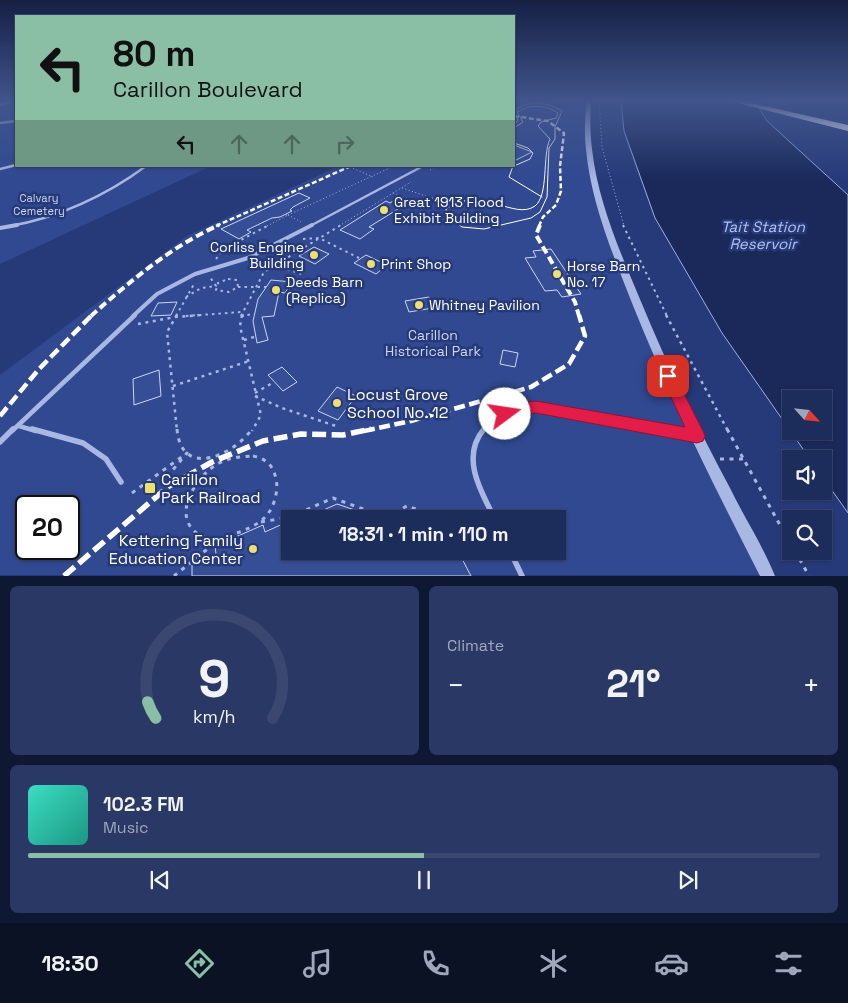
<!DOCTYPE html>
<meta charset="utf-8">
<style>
body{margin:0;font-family:"Space Grotesk",sans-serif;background:#293864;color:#f1f3f6;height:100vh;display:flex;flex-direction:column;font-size:19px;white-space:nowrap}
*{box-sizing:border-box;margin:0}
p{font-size:16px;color:#a0a7bb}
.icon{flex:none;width:28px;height:28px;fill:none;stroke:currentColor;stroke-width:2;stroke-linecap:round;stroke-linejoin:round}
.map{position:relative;height:576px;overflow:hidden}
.sheet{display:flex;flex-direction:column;gap:10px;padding:10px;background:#0f1832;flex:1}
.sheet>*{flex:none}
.guide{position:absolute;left:15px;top:15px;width:500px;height:152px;border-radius:0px;box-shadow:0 1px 4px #0004,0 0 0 1px #3a4871;background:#8abfa5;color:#111;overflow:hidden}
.needle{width:32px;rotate:117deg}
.controls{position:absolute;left:782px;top:390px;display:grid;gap:10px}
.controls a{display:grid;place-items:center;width:50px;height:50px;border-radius:0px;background:#1c2c5b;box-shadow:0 1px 4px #0004,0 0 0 1px #3a4871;font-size:25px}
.speed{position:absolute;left:15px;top:495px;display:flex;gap:10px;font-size:25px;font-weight:700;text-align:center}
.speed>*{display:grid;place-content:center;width:65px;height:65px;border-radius:50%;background:#1c2c5b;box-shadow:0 1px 4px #0004,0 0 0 1px #3a4871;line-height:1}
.speed .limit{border:2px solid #111;border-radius:8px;background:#fff;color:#111}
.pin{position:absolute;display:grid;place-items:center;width:42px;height:42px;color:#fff;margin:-21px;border-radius:10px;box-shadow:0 2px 8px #0006}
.me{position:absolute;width:55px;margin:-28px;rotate:76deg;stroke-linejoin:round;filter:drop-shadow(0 0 4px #0008)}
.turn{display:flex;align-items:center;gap:18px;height:105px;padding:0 15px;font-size:22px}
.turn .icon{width:65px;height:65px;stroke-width:2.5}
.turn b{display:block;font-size:35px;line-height:42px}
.lanes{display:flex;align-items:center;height:48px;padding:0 15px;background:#0003;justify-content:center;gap:25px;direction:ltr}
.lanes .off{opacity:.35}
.big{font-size:38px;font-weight:600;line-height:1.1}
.sheet .card{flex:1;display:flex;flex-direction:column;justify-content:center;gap:8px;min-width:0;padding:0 18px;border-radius:8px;background:#293864}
.sheet .dial{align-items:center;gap:0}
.dial svg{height:130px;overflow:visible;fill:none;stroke:#3a4871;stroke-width:7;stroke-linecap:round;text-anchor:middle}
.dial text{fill:#f1f3f6;stroke:none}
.song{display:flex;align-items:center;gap:15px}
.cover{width:60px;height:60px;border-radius:8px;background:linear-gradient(135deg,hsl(170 70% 55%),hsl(170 70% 35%))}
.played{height:5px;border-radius:2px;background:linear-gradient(90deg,#8abfa5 50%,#3a4871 50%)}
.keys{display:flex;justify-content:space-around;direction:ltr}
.heat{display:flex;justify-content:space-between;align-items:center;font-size:28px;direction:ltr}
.sheet .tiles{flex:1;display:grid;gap:10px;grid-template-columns:1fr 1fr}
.card:last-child{grid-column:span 2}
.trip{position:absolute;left:281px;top:510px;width:285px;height:50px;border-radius:0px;background:#1c2c5b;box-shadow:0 1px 4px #0004,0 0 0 1px #3a4871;font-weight:600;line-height:50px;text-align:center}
.tab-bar{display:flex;height:80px;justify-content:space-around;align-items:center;background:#0b1224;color:#a0a7bb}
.tab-bar .icon{width:35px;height:35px}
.tab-bar .current{color:#8abfa5}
.tab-bar b{font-size:22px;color:#f1f3f6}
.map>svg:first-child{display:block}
</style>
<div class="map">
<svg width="848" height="576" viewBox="0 0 848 576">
<rect width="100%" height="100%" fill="#263a79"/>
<g fill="#304991" fill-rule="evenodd">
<path d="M0,100H16V166H211L0,264Z"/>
<path d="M531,100H589L587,112L594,183L660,361L768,575H0V375L187,236L339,166H514V107ZM26,506H69V549H26ZM290,519H558V551H290Z"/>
</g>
<path fill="#1a295a" stroke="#9db0e4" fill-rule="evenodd" d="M621,100H754L767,121L848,195V513L824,479V459H810L722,333L655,218L624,131ZM791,399H824V431H791Z"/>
<g fill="#364e96" stroke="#cbd5f3">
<path d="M514,145L532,152L514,161Z"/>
<path d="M299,193L310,198L293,207L290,210L292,211L280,217L272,218L247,230L251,232L239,239L221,229Z"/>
<path d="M399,197L411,201L369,227L374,229L360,239L340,230L386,201L390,203Z"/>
<path d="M314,247L329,254L315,264L299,256Z"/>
<path d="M551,249L581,294L562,297L557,290L545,291L525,258L536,257L533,251Z"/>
<path d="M366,255L387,265L376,274L354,263Z"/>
<path d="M271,280L292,282L285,293L279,292L274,316L262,317L268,340L257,343L253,321L258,299Z"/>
<path d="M429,297L433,308L409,312L405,301Z"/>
<path d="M177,302L171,315L151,316L158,303Z"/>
<path d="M503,350L518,353L515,367L500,364Z"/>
<path d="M282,367L297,382L283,391L268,375Z"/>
<path d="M159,370L161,396L134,405L133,379Z"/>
<path d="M337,387L356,396L338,420L318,411Z"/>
<path d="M337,504L376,517L375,519H303Z"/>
<path d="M287,522L288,526L290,525V551H458L471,576H192V565L216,554L215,546L263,525L265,532Z"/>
</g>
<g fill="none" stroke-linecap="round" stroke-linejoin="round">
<g stroke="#a9b8e3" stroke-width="1" stroke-dasharray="1 2.5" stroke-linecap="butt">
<path d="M599,100L602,147L624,226"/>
<path d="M350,167L373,177"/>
<path d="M430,170L436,166"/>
<path d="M402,188L435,199L419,212L421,216"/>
<path d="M393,193L426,205"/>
<path d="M288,215L394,166"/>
<path d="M288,215L301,222"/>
<path d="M267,226L288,215H286"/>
<path d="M339,226L411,182"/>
</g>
<g stroke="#a9b8e3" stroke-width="2" stroke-dasharray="2.5 4" stroke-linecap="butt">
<path d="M623,225L667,316"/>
<path d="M303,239L319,238L359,258"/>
<path d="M216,259L224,249L269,225"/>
<path d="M275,265L301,274"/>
<path d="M228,279L237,280L238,287L229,292L216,290L218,283Z"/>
<path d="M238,287H266"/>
<path d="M186,297L201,288L216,286L210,277"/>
<path d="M176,316L194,284"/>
<path d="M186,316L242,312"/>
<path d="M241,316L264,272L341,225"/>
<path d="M241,316L253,314"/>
</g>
<g stroke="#a9b8e3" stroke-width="2.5" stroke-dasharray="3 4.5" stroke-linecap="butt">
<path d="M177,315L167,332L177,431"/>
<path d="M242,315L240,326L261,415L252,431"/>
<path d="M666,315L728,431"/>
<path d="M241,316L247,315"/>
<path d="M138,324L175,317L202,315"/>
<path d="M244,340L254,337"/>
<path d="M173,386L249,361"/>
<path d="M255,393L274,382"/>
<path d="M255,396L282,408L336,426"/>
</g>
<g stroke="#a9b8e3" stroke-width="3" stroke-dasharray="4 5.5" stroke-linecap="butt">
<path d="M177,429C181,479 233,456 252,429"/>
<path d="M727,429L791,545"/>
<path d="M253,456C264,458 272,464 275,475C278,484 277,493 274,502C265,529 238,530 216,542C210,539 203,537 198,534C170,515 197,475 219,463C230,457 240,457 253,456Z"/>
<path d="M720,459H743"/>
<path d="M132,493L187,453L166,478L169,482L165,486"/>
<path d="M261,522L290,517L333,498L385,517L407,506L424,512L422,516"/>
<path d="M795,551L809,576"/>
<path d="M174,576L216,542"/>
</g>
<g stroke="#a9b8e3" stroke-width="2.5">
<path d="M816,100L817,102"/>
<path d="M0,105L15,100"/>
<path d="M0,123L16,121"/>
<path d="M0,169L16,165"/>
<path d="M10,226C58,218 107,195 146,166"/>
<path d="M310,226L423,166"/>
</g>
<g stroke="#a9b8e3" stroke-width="4">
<path d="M0,228L17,225"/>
<path d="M133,316L157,294L195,274L248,258L312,225"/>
</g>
<g stroke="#a9b8e3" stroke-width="4.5">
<path d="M19,426L36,431"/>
<path d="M12,431L135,315"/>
<path d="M483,431L499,417L536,407L668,431"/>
</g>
<g stroke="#a9b8e3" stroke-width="5.5">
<path d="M32,429L83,443L106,459L121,482"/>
<path d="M484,429C460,457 481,492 495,519"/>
<path d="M661,429L693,435"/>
<path d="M0,442L13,429"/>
<path d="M510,551L522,576"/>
</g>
<path fill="#a9b8e3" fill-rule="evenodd" d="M587,100H591C590,116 590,133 592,149C598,203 621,254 642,304C668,367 698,428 730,488C744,517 763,546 775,576H760C715,488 671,400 634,308C614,257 591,204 586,149C584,133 585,116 587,100Z"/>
<path fill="#fff" fill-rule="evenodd" d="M726,100H738L848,125V131Z"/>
<g stroke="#fff" stroke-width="1">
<path d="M514,125L518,120L514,111C528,99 547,102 562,111L555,127V139L549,148L547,197L540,212L531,218L484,229L462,227L446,215V209C481,184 514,221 535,206C549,195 542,156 550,139L538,126L541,122L556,118L558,113C546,105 529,104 517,112L523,122L514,128"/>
<path d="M514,143L528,148L533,153L530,159L514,166"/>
<path d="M513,166L509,177L542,197"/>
</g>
<g stroke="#fff" stroke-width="2.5" stroke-dasharray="5 2.5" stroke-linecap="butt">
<path d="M514,116L548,121L564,133L560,166L561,191L556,205L543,217L539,226"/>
<path d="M216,226L351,166"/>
</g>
<g stroke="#fff" stroke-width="4" stroke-dasharray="8 4" stroke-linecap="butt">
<path d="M540,225L536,235L575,302L579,316"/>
<path d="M91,316C129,282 172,246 219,225"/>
</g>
<g stroke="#fff" stroke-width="4.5" stroke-dasharray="11 4.5" stroke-linecap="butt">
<path d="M0,416L39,369L92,315"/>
<path d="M364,431L411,421L531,387L569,364L585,336L579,315"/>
</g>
<path stroke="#fff" stroke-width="5.5" stroke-dasharray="14 5.5" stroke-linecap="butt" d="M64,576L169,486L212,462L263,441L301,434L343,435L371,429"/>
</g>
<linearGradient id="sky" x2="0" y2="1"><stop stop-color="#152043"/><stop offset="0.56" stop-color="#41558c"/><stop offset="1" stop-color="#41558c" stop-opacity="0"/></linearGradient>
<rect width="848" height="180" fill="url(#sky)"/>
<path fill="#e11d48" stroke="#92132f" d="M668,371L673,372L703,431L705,436L703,441L697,443L536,413L516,415L505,420L499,418L497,414L499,409L514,403L536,401L685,427L661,376L663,372Z"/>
<g fill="#ece06e" stroke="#263a79" stroke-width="2">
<circle cx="384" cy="210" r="5"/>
<circle cx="314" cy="255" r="5"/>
<circle cx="371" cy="264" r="5"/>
<circle cx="557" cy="274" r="5"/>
<circle cx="276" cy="290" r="5"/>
<circle cx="419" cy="305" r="5"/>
<circle cx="337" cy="403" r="5"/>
<rect x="144" y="482" width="12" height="12" rx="2.5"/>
<circle cx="253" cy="549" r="5"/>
</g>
<g text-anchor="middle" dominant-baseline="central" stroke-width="5" stroke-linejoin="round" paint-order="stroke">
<g font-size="11" fill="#cbd5f3" stroke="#263a79">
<text x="39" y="198">Calvary<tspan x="39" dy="13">Cemetery</tspan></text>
</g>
<g font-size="14" fill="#fff" stroke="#263a79" text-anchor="start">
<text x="394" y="202">Great 1913 Flood<tspan x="394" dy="16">Exhibit Building</tspan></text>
<text x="304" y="247" text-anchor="end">Corliss Engine<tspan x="304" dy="16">Building</tspan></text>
<text x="381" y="264">Print Shop</text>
<text x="567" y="266">Horse Barn<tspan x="567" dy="16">No. 17</tspan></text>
<text x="286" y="282">Deeds Barn<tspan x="286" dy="16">(Replica)</tspan></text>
<text x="429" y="305">Whitney Pavilion</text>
</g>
<g font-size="14" fill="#cbd5f3" stroke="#263a79">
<text x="433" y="335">Carillon<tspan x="433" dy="16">Historical Park</tspan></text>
</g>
<g font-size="15" font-style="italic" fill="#b4c2eb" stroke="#263a79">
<text x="763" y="226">Tait Station<tspan x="763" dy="17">Reservoir</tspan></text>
</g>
<g font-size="16" fill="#fff" stroke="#263a79" text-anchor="start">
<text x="347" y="394">Locust Grove<tspan x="347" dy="18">School No. 12</tspan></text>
<text x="161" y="479">Carillon<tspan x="161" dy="18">Park Railroad</tspan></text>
<text x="243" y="540" text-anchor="end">Kettering Family<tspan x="243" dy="18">Education Center</tspan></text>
</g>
</g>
</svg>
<div class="controls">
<a><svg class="needle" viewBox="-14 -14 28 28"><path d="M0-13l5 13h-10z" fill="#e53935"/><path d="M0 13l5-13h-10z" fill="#a0a7bb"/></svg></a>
<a><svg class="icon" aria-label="sound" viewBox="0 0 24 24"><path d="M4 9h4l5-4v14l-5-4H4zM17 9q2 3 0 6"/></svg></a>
<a><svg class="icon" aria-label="search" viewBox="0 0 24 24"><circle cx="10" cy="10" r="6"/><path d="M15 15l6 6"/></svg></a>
</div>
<div class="speed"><div class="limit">20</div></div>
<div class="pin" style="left:668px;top:376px;background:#d93025"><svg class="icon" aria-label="arrive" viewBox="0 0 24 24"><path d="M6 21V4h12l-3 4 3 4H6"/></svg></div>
<svg class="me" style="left:505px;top:414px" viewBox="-20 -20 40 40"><circle r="19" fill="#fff"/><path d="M0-13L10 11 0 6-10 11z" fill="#e11d48"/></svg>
<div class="trip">18:31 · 1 min · 110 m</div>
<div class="guide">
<div class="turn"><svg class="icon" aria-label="left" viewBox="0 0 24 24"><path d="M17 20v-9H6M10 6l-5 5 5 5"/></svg><div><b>80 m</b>Carillon Boulevard</div></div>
<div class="lanes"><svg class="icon" aria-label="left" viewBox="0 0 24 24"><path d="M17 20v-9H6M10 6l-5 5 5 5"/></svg><svg class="icon off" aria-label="ahead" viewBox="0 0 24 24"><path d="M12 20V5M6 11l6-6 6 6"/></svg><svg class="icon off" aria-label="ahead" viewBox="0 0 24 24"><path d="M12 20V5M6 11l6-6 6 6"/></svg><svg class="icon off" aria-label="right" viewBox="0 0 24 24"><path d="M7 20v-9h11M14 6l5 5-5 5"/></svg></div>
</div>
</div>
<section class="sheet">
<div class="tiles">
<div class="card dial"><svg viewBox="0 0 100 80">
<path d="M14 69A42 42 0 1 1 86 69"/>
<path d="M14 69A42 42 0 0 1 9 59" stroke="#8abfa5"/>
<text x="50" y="56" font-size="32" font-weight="700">9</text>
<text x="50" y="72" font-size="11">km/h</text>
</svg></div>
<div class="card"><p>Climate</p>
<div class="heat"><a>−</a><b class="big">21°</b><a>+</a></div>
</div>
<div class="card">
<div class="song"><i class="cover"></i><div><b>102.3 FM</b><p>Music</p></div></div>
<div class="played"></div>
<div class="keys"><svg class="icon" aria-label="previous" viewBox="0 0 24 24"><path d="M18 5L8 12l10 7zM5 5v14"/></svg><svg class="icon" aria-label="pause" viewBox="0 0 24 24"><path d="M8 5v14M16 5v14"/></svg><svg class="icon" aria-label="next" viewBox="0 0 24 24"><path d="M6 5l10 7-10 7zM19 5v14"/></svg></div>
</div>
</div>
</section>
<nav class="tab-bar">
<b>18:30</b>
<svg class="icon current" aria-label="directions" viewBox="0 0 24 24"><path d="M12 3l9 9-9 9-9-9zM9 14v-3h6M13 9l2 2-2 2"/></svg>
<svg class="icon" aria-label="music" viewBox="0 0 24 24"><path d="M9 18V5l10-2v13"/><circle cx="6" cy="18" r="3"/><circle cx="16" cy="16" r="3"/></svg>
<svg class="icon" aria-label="phone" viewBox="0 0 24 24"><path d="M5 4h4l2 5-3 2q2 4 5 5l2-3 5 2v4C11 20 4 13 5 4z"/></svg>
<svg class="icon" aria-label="climate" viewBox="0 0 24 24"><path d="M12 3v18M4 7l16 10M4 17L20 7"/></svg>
<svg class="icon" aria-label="car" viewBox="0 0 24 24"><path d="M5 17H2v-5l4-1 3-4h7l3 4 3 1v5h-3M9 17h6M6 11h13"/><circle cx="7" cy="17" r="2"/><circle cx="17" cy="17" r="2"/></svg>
<svg class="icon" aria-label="filters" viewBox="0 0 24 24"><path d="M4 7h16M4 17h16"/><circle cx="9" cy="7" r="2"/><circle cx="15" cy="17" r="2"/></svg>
</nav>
